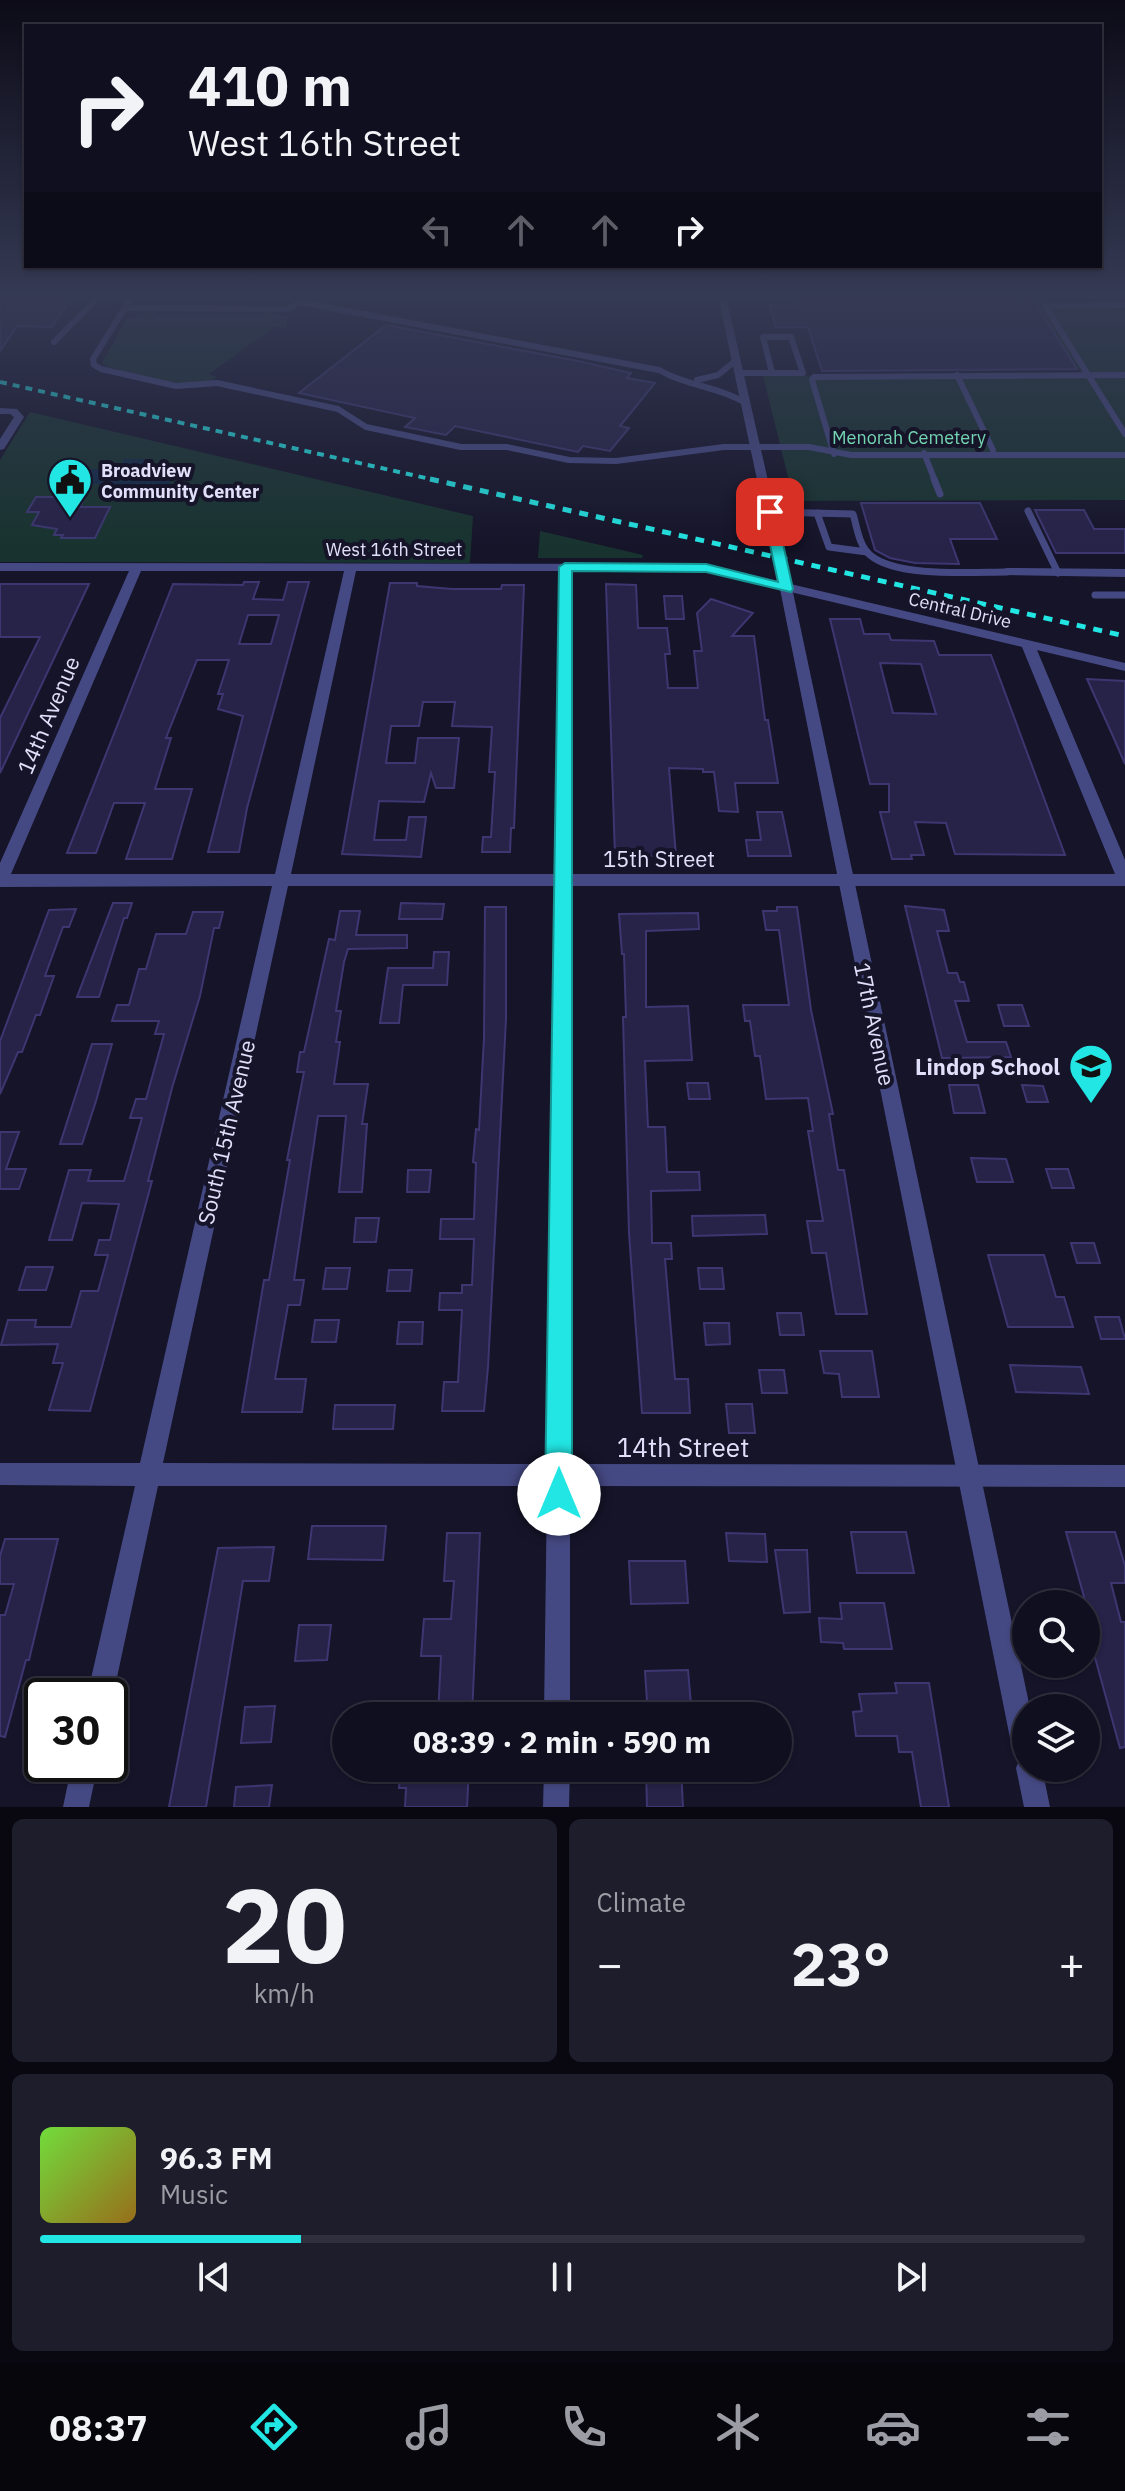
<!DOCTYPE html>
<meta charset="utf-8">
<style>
body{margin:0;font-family:"IBM Plex Sans",sans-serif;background:#1e1d2c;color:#f1f3f6;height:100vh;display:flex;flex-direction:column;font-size:30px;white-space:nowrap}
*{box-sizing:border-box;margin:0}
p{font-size:26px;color:#9c9ca4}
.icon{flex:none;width:44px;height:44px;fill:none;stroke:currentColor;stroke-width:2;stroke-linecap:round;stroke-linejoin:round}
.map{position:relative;height:1807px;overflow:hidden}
.side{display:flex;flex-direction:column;gap:12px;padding:12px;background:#090811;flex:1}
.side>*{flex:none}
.banner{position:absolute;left:24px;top:24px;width:1078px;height:244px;border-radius:0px;box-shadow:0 2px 6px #0004,0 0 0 2px #302f3d;background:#100f1f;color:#f1f3f6;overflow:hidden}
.buttons{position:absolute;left:1012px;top:1590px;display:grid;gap:16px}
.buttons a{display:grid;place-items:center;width:88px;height:88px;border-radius:50%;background:#100f1f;box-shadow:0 2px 6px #0004,0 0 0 2px #302f3d;font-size:40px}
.speed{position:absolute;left:24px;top:1678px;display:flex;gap:16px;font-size:40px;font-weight:700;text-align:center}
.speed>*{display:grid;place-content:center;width:104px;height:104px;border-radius:50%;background:#100f1f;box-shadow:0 2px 6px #0004,0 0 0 2px #302f3d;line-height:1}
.speed .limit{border:4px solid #111;border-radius:12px;background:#fff;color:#111}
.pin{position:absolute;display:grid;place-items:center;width:68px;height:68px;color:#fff;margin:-34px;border-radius:16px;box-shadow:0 4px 12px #0006}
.me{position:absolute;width:88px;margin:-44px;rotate:0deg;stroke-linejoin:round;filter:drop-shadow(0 0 6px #0008)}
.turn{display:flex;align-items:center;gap:28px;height:168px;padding:0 32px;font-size:36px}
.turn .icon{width:104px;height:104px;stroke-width:2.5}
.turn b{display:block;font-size:56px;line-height:68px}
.lanes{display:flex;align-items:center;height:76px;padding:0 32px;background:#0003;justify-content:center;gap:40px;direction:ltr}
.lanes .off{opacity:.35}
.big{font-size:60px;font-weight:700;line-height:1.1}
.side .tile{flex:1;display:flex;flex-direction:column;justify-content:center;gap:12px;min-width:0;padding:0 28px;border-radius:12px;background:#1e1d2c}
.side .dial{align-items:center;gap:0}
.dial b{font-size:104px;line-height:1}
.song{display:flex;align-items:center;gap:24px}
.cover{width:96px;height:96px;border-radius:12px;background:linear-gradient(135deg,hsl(100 70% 55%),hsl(40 70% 35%))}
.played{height:8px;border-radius:4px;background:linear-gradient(90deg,#22e6e3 25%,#302f3d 25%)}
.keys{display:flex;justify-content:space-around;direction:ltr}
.heat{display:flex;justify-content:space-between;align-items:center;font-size:44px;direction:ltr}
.side .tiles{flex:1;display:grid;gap:12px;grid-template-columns:1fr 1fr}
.tile:last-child{grid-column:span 2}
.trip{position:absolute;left:332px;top:1702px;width:460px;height:80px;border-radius:40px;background:#100f1f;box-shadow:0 2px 6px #0004,0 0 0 2px #302f3d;font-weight:700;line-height:80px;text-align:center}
.tab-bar{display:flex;height:128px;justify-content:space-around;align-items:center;background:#06060c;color:#9c9ca4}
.tab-bar .icon{width:56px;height:56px}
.tab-bar .selected{color:#22e6e3}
.tab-bar b{font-size:36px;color:#f1f3f6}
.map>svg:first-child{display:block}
</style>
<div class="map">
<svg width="1125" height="1807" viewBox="0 0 1125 1807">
<rect width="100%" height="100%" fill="#151429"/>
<g fill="#18332f">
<path d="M1036,303H1125V500L794,501L763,376L1081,373Z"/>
<path d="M156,311L154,315H263L265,311L288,317L286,328L276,326L209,374L217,377C192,394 137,373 108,367L102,363L127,318Z"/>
<path d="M30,412L473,516L470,563L0,562V460Z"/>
<path d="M540,531L643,555L642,558H538Z"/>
</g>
<path fill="#122a45" d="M124,459H147L142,470L175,469L169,484H79L86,469H119Z"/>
<g fill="#262248" stroke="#3c3771" stroke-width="2" fill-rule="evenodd">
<path d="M50,296H73L52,327L17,326L0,351V299H48Z"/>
<path d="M791,296H1031L1077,369L822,371L808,327H776L769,305H794Z"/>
<path d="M386,325L578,361L631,373L627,378L655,383L620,426L629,428L610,451L583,446L578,452L455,426L446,435L405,427L415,418L299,393Z"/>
<path d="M36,497H85L80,507H110L95,538H61L63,535H54L57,529L32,525L39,512H27Z"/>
<path d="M861,503H980L997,539H950L959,564L915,563L890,558L875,550Z"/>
<path d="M1035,510H1084L1094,529H1125V553H1056Z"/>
<path d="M244,582H259L253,599L283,600L288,582H309L247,808L239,852H208L243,716L218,709L223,694H218L229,660H197L166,738H171L155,789H192L172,859H126L145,803H114L96,853H67L173,584L243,585ZM248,615H279L271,644H239Z"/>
<path d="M390,583H417V586L452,589H501L502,585H524L514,828H511L510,852H482L483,837H491L495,772H489L492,727L452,726L455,702H423L419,726H391L386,763H415L418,738H459L454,788H436L431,773L424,802L379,801L374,840H406L409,817H426L421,857L342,854Z"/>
<path d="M0,584H89L0,773V718L40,637H0Z"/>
<path d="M606,584L636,585L638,628H667L670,654H665L668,688H698L694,651H702L697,613L711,599L753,613L732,636H754L765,720H768L778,783H735L738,812L719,811L714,772H703V769L669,768L676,856H615Z"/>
<path d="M664,596H682L684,619H666Z"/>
<path d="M830,619H860L864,634H889L891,640L934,641L939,655H991L1065,855L955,854L946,823L915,822L924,855H911L912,859H892L880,812H889V784H870ZM880,663L921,664L936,714L893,713Z"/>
<path d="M1087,679L1125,681V764L1112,734Z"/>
<path d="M757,812H782L791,856H748L746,840H761Z"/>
<path d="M113,903H132L127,918H124L99,997H77Z"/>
<path d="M401,903L444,904L442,919H399Z"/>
<path d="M905,906L944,910L949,931H937L948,973H957L960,982H964L969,1001H955L967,1042H1006L1011,1057L942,1058Z"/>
<path d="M485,907H506V1019L488,1367L484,1411H442L444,1382H458L462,1310H439L440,1293H462V1285H472L474,1239H440L441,1219H474L476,1163L473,1162L476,1129L479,1130L484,1038Z"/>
<path d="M777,907H797L811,1010L833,1114H829L838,1170H844L867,1314H836L826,1253H812L807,1221H823L808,1131H813L808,1098L766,1099L760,1056H755L750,1021H745L743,1005H789L779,930H766L763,911H777Z"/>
<path d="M76,909L69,927H63L45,976H54L40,1015H36L22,1052H18L0,1094V1041L49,910Z"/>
<path d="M340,911H360L356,935H407V948L348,949L344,962L336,1011H341L336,1042H340L334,1084H368L362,1124H367L362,1192H339L346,1116H318L294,1280H304L300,1305H288L275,1379H306L302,1412H242L264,1280H269L290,1160H287L304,1072H297L300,1052H304L329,939L335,940Z"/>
<path d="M193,912H223L219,928H214L200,996L172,1088L148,1181H152L90,1411L49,1410L63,1363H53L58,1344L1,1345L8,1320H36L35,1327H71L81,1291H98L108,1255H95L99,1240H110L119,1204L82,1203L72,1240H49L69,1170H91L88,1181H124L142,1118H130L136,1099H146L164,1034H155L159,1021H112L117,1005H129L139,969H146L156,934H186Z"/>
<path d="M698,913L699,929L646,931V1007L688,1006L692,1060L645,1061L648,1127H665L667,1172H699L700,1190L651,1191L652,1243H671L672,1259H665L675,1379H688L690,1413H642L629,1233L623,1017H626L624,954H622L619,914Z"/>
<path d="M434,952H449L447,985H403L399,1023H380L388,968H433Z"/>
<path d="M998,1005H1022L1029,1026H1004Z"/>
<path d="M92,1044H112L96,1101L82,1144H60Z"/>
<path d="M687,1083H708L710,1099H689Z"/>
<path d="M949,1085H978L985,1113H954Z"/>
<path d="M1022,1085L1043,1086L1048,1102H1027Z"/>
<path d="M0,1132H19L6,1169H26L19,1189H0Z"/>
<path d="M971,1158L1006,1159L1013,1182H977Z"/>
<path d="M1046,1169H1068L1074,1188H1052Z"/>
<path d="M408,1170H431L429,1192H407Z"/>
<path d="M765,1215L767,1234L693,1236L692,1216Z"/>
<path d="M356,1218H379L376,1242H354Z"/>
<path d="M1071,1243H1094L1100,1263H1077Z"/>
<path d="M988,1255H1044L1056,1297H1064L1073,1327H1008Z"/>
<path d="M26,1267H53L46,1290H19Z"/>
<path d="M326,1268H350L347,1289H323Z"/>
<path d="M698,1268H722L724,1289H700Z"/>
<path d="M389,1270H412L410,1291H387Z"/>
<path d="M777,1313H801L804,1335H780Z"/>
<path d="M1095,1317H1119L1125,1339H1101Z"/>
<path d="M315,1320H339L336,1342H312Z"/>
<path d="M399,1322H423L422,1344H397Z"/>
<path d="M704,1323H729L730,1344L706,1345Z"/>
<path d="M820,1351H872L879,1397H842L839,1374L824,1373Z"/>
<path d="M1010,1365L1081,1367L1089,1394L1016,1392Z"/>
<path d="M759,1370H784L787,1393H762Z"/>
<path d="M726,1404H752L755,1433H729Z"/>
<path d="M335,1405H395L393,1429H333Z"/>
<path d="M312,1526H386L383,1560L308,1559Z"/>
<path d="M851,1532H906L914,1573H857Z"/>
<path d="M1066,1532H1115L1125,1566V1583H1111L1121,1622H1125V1747L1120,1748L1094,1654L1086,1623V1604Z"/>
<path d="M447,1533H480L472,1716H438L441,1656H421L424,1619H451L454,1581H444Z"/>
<path d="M726,1533L765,1534L767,1562L729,1561Z"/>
<path d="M5,1539H58L29,1660H26L5,1737L0,1736V1615H5L14,1584H0V1556Z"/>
<path d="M274,1547L269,1581H243L206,1807H169L218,1548Z"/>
<path d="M775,1550H807L810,1612L784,1613Z"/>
<path d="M629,1561H685L688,1603L631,1604Z"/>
<path d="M840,1603H884L892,1649H844L843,1643L821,1642L819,1618L842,1619Z"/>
<path d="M299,1625H331L327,1660L295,1661Z"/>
<path d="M688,1670L692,1716H648L645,1671Z"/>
<path d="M895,1683H929L949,1807H921L912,1752H899L897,1736H856L853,1712L862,1711L859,1694L897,1693Z"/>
<path d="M275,1706L271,1742L241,1743L245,1707Z"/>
<path d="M401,1768H469L467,1807H405L406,1788H399Z"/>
<path d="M646,1768H681L683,1807H647Z"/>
<path d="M272,1785L269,1807H234L236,1787Z"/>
</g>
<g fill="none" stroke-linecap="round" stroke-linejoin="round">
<g stroke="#454983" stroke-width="6">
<path d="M132,296L93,359L94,365L101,369L176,386L217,383L338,409L366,427L461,447H507L569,460L616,461L724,447H809L851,455H1125"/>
<path d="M1125,305L1045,306L1125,434"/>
<path d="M125,308L287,309L300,302L659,370C686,386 717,386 744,402"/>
<path d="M763,337H791L803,373H772Z"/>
<path d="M54,342L99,296"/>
<path d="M738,373H772"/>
<path d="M957,375L993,450"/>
<path d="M697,380L718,375L735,361"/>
<path d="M924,453L935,481"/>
<path d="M834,454L812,380L814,377L1125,375"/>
</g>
<g stroke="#454983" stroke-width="7">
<path d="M934,479L940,494"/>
<path d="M1028,511L1058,573"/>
<path d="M770,512L853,514C857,527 859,546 870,555C897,578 973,572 1007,572"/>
<path d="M817,513L829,547L867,552"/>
<path d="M1095,595H1125"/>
</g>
<g fill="#454983" fill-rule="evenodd">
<path d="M0,408L17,409L24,417L4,449L0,450V439L14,417L10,414H0Z"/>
<path d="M0,563L706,564L1125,663V671L1037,650L1125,860V886H571L570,1464L1125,1465V1487L570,1486V1716H544L547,1486H158L113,1696L110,1703V1696H87L135,1486L0,1485V1463H140L272,886L0,887V863L129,571H0ZM141,571H344L275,874H11ZM356,571H559L555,874H291ZM571,571L706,572L1022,647L1115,874H571ZM288,886H555L547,1464L163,1463Z"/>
<path d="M1007,568L1125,569V577L1003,575V569Z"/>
<path d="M72,1764H98L89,1807H63Z"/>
<path d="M544,1768H570L569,1807H543Z"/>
</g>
<path fill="#454983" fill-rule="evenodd" d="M718,296H726L787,564L1030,1708H1026V1768H1042L1050,1807H1024L1016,1768L1018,1763L1013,1753L775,564Z"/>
<path stroke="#22e6e3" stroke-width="4" stroke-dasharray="7 6" stroke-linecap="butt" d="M0,382L439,481"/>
<path stroke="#22e6e3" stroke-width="5" stroke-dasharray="9 8" stroke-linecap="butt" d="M430,479L1125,636"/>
</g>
<linearGradient id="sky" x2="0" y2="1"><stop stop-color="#0c0b17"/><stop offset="0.54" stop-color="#353a54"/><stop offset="1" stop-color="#353a54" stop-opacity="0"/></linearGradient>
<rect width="1125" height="549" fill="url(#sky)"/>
<path fill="#22e6e3" stroke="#169694" stroke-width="2" d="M770,508L776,512L793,589L791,592L706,572L572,571V1494L568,1504L559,1508L549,1504L545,1494L559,567L565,563L706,564L778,582L763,512Z"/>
<defs>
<g id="civic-pin" transform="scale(2.3)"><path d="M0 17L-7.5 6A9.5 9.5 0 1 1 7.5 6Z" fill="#22e6e3" stroke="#151429"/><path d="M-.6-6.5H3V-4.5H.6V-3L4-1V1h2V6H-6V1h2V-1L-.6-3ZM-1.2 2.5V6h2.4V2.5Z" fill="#111"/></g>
<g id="school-pin" transform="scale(2.3)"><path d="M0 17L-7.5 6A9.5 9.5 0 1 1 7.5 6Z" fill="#22e6e3" stroke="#151429"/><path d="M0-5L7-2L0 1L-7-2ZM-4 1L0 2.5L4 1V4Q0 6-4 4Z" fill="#111"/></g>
</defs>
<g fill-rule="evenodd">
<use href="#civic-pin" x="70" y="480"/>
<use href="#school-pin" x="1091" y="1066"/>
</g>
<g text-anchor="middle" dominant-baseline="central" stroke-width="8" stroke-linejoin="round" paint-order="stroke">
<g font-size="18" fill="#73d5b1" stroke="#151429">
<text x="909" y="437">Menorah Cemetery</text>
</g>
<g font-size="18" font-weight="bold" fill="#e0e0fb" stroke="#151429" text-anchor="start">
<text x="101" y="470">Broadview<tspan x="101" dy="21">Community Center</tspan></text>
</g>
<g font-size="18" fill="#e0e0fb" stroke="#151429">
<text x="394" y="549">West 16th Street</text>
<text transform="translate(960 610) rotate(13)">Central Drive</text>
</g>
<g font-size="22" fill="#e0e0fb" stroke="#151429">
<text transform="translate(48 715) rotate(-67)">14th Avenue</text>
<text x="659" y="858">15th Street</text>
<text transform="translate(875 1024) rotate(78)">17th Avenue</text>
<text transform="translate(226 1132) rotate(-77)">South 15th Avenue</text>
</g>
<g font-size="22" font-weight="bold" fill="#e0e0fb" stroke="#151429" text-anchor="end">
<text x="1060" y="1066">Lindop School</text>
</g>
<g font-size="26" fill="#e0e0fb" stroke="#151429">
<text x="683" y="1447">14th Street</text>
</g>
</g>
</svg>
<div class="buttons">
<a><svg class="icon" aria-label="search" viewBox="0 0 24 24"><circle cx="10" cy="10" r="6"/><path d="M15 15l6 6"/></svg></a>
<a><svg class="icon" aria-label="layers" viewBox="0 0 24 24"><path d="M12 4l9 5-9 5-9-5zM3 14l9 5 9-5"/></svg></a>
</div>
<div class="speed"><div class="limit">30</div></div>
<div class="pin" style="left:770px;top:512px;background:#d93025"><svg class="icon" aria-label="arrive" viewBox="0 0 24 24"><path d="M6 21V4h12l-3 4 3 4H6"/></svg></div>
<svg class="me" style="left:559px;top:1494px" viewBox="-20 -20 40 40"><circle r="19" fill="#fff"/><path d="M0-13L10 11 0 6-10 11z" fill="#22e6e3"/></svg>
<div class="trip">08:39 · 2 min · 590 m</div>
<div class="banner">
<div class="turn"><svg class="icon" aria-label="right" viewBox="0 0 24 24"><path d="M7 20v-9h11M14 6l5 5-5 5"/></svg><div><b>410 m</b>West 16th Street</div></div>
<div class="lanes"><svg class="icon off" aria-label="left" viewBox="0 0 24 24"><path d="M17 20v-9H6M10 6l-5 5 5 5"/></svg><svg class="icon off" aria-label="ahead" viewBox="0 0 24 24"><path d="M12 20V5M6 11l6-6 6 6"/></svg><svg class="icon off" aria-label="ahead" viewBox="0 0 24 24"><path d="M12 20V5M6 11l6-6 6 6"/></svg><svg class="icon" aria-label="right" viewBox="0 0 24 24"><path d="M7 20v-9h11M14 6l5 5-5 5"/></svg></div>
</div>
</div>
<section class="side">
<div class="tiles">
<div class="tile dial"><b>20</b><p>km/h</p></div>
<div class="tile"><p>Climate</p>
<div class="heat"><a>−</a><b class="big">23°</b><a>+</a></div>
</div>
<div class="tile">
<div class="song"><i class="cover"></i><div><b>96.3 FM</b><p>Music</p></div></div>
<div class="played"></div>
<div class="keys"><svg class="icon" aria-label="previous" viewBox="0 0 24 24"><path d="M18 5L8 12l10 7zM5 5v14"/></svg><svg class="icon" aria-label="pause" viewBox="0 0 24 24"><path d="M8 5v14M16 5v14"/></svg><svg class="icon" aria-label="next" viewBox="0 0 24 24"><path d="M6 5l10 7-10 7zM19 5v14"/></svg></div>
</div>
</div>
</section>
<nav class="tab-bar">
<b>08:37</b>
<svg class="icon selected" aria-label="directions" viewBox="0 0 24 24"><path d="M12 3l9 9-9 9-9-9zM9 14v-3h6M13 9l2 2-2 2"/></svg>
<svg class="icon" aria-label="music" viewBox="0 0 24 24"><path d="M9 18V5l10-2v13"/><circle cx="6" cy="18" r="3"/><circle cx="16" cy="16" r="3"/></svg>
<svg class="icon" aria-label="phone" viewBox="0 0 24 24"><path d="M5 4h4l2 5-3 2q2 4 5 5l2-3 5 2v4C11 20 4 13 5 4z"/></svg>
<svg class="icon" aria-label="climate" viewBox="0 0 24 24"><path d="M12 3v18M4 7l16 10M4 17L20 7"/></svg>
<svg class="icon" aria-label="car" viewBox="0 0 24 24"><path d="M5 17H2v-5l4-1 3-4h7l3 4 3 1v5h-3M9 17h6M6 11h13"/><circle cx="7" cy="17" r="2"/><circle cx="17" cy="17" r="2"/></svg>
<svg class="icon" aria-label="filters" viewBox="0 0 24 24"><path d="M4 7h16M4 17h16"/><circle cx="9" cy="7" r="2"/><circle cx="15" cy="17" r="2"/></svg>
</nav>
